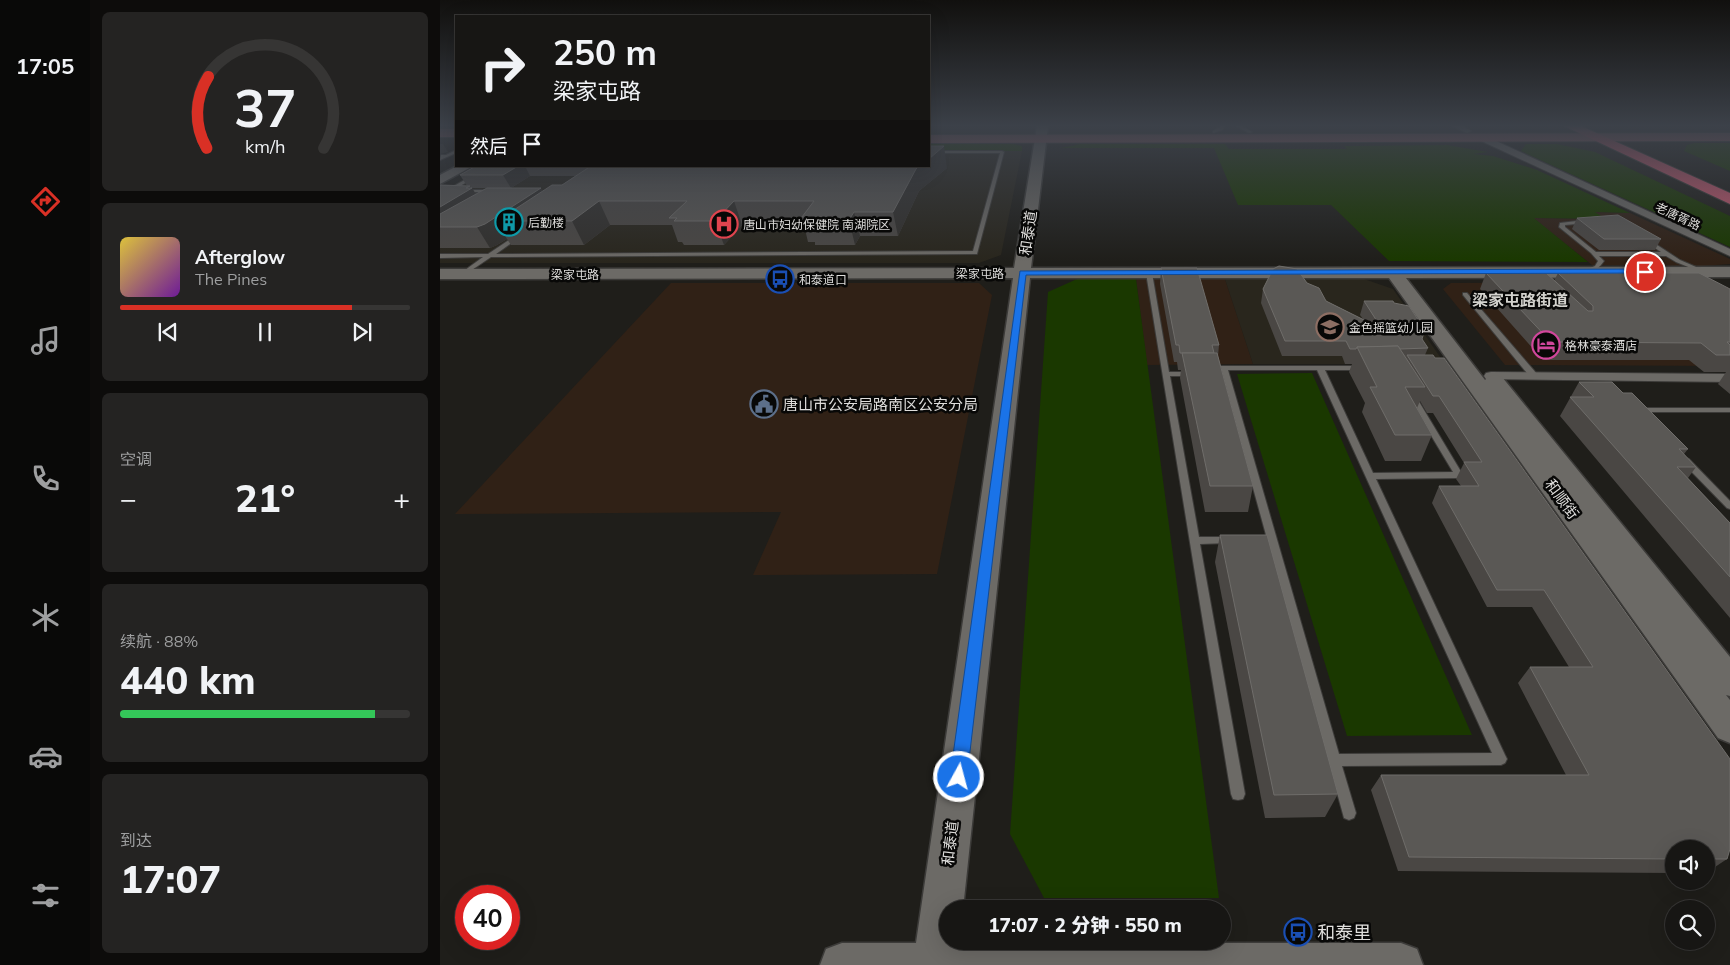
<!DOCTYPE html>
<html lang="zh">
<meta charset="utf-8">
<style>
body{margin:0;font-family:Mulish,"Noto Sans SC",sans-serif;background:#242322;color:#f1f3f6;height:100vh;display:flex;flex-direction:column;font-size:19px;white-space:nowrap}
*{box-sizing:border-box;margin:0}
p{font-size:16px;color:#9e9fa0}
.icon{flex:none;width:28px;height:28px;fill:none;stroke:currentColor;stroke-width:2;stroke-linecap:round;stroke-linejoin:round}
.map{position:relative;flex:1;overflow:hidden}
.panel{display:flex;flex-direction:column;gap:12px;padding:12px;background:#0d0c0b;width:350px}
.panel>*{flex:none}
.guide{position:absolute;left:15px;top:15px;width:475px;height:152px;border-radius:0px;box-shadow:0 5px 20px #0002,0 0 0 1px #363534;background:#171614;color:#f1f3f6;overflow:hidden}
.buttons{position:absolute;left:1225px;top:840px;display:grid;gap:10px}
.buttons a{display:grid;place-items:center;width:50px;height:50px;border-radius:50%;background:#171614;box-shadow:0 5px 20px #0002,0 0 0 1px #363534;font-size:25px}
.speed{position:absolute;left:15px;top:885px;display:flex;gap:10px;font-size:25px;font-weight:700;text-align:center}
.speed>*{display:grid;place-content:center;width:65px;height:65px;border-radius:50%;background:#171614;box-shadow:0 5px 20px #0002,0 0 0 1px #363534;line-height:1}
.speed .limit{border:8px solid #d22;background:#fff;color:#111}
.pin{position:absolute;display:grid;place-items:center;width:42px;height:42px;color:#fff;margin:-21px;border:2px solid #fff;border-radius:50%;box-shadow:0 1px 5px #0007}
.me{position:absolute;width:55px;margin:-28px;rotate:7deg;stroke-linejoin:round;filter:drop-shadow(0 0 4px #0008)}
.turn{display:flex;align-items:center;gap:18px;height:105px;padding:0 15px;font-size:22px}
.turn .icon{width:65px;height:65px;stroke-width:2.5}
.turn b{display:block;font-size:35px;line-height:42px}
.then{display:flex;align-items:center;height:48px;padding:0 15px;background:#0003;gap:10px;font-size:19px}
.big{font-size:38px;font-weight:800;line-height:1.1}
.panel .tile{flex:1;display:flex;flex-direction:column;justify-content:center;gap:8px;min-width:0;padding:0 18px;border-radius:8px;background:#242322}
.panel .dial{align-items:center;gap:0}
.dial svg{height:130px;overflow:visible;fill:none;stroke:#363534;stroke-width:7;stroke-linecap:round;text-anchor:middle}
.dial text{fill:#f1f3f6;stroke:none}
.song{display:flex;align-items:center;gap:15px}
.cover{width:60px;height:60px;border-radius:8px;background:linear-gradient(135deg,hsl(50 70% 55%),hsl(280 70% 35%))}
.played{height:5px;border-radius:2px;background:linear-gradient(90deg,#d93025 80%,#363534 80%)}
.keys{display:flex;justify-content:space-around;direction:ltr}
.heat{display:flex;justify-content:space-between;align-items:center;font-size:28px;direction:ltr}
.charge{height:8px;border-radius:4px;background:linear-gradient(90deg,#34c759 88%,#363534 0)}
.trip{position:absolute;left:499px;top:900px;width:292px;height:50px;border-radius:25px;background:#171614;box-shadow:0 5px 20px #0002,0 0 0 1px #363534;font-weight:800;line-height:50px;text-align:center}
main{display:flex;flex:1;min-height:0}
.dock{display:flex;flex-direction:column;width:90px;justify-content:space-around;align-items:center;background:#090908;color:#9e9fa0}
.dock .icon{width:35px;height:35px}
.dock .active{color:#d93025}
.dock b{font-size:22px;color:#f1f3f6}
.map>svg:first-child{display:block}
</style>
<main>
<nav class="dock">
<b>17:05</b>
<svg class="icon active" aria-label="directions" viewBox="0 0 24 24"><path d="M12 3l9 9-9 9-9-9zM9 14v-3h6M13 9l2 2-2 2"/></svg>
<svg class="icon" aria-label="music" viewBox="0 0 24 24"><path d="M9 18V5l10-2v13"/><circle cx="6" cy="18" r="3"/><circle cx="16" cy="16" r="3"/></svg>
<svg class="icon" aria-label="phone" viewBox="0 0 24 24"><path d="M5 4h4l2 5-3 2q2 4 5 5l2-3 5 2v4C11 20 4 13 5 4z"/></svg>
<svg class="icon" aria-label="climate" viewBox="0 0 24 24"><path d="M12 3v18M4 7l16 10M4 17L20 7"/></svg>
<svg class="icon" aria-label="car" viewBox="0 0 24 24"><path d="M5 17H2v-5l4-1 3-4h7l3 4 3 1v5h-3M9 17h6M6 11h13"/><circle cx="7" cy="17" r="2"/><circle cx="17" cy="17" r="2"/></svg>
<svg class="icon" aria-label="filters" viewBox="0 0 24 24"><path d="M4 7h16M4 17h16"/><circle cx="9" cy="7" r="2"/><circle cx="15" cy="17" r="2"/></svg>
</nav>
<section class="panel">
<div class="tile dial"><svg viewBox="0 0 100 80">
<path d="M14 69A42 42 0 1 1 86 69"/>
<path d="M14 69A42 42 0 0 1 15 25" stroke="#d93025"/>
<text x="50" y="56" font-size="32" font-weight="700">37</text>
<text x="50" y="72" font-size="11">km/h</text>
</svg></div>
<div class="tile">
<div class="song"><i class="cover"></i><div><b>Afterglow</b><p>The Pines</p></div></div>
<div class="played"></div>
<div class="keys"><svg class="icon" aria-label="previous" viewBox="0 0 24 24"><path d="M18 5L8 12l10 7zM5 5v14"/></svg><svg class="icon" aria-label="pause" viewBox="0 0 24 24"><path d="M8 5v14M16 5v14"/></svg><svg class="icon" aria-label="next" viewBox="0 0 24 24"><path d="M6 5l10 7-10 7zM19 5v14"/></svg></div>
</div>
<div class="tile"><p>空调</p>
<div class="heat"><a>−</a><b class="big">21°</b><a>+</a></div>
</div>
<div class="tile"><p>续航 · 88%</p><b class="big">440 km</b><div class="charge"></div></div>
<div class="tile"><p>到达</p><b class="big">17:07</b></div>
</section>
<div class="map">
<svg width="1290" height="965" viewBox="0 0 1290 965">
<rect width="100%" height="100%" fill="#1f1e1a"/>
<g fill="#302116">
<path d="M1154,212L1190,213L1290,259V264L1262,266L1152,265L1093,218L1164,219Z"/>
<path d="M696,279H785L813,364L707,365Z"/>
<path d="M1264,282L1290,366L1065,365L1003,289L1011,283Z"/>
<path d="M231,283H539L552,295L497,574L313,575L341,512L15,514Z"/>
</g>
<g fill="#29261d">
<path d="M489,151H582L561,255L539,263H0V192L48,166H489Z"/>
<path d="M785,279H924L953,289L1005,364H813Z"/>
</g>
<g fill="#1a3800">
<path d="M1254,143H1290V171L1244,151L1247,145Z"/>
<path d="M489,144H573L582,146V151H489Z"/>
<path d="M640,144H785L789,149H907L904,146L1007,145L1048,152L1033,154L1053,156L1097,170L1190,213L1155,212L1166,219L1094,218L1148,262L949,261L891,205H798L774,148H621Z"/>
<path d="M1086,144H1117L1155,152L1290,216V247L1081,151Z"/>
<path d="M637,279H696L779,898H604L570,834L608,292Z"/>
<path d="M872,373L1032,735L907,736L797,374Z"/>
</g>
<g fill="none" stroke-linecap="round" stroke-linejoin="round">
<g stroke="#3c3b39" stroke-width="2">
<g id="lane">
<path d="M781,126H785L782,130L773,133V131Z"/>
<path d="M796,126H802L812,132L809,133Z"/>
<path d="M16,150V153L0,160L1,155H6Z"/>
<path d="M489,151H562L564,152L537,254L51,257L23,276L21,275V273L43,257L0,258V254H48L78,234L80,235V237L56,254L533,251L560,153H489Z"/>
<path d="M49,166H55L13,190H54V192H0V190H7Z"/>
<path d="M1145,220L1147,221V223L1125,225V227L1156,252H1221L1206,242L1205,241L1208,239L1240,260L1263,270L1258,271L1236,262L1226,256H1159L1164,261C1159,268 1154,273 1145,272V270L1155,266L1158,261L1151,253L1119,227L1120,223Z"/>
<path d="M709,271L712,273L729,372H751L755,374L751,376H730L759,537H789L792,538L794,540L792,542L789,543L760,544L805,794L803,799L798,800L793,799L791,794L706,273Z"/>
<path d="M1023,293H1027L1097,374V378H1091L1023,295Z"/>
<path d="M781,366H924V370H885L933,473L1013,472L968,397L969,395H975L1023,475L1019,478L936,479L1065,755L1067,759L1065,763L1061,765L902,766L916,813L914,818L909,820L904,818L780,368ZM788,370H877L1052,753L899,754Z"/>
<path d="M1195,408H1290V412H1198L1194,410Z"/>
<path d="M1246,458L1249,459L1290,501V509L1287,508L1243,463L1242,461L1243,459Z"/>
</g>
</g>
<g stroke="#3c3b39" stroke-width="2">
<g id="street">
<path d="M1012,126H1023L1031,131L1027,133Z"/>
<path d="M1037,135H1043L1290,249V256L1037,139Z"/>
<path d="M1051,372L1290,374V382L1046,379L1044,376L1046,373Z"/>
</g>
</g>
<g stroke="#3c3b39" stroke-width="3">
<g id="secondary">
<path d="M597,126H608L591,268L1290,267V277L966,278L1045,380L1048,377L1055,375L1062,377L1290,657V696L1286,695L1290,700V743L1278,738L949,278H590L523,909H508V941H520L519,943H961L977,949L983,965H380L386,949L402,943H476L573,278L0,279V269L574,268Z"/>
<path d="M17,166H33L0,184V175Z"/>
</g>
</g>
<g stroke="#3c3b39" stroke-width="2">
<g id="primary">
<rect x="0" y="129" width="16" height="8"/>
<path d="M1290,133V141L489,143V135Z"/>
</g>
</g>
<g stroke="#3c3b39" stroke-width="2">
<path id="highway" d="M1124,126H1141L1290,193V204Z"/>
</g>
<use href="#lane" fill="#6c6a66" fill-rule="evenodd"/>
<use href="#street" fill="#6c6a66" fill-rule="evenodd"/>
<use href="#secondary" fill="#6c6a66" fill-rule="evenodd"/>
<use href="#primary" fill="#a4606c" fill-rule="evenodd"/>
<use href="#highway" fill="#ca5970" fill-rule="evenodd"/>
</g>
<g fill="#4a4744" fill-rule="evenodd">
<path d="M36,166H489L507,168L479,191L458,236H420L415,245H375V242H368L364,225H302L284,245H244L242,242H238L232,225H170L144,245H71L67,239L57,245L50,248H0V185L27,186L20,175ZM90,176H135L122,185L102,191L36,194L32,188H31H71Z"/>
<path d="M1137,218L1221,239L1215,250H1159L1132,229Z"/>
<path d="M721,268L779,345L778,356L813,486L808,512H765L740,378L741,370H738L737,362H734L720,284Z"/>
<path d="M1046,273L1114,281L1118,273L1290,289V394L1278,384L1286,372H1264L1249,360H1103L1040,289Z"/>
<path d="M867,283L886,301L923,319L920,315L924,301L982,339L988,348L985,355L1287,859L1266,873V849H1234V873L958,871L931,790L941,775H1126L1078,683L1090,667H1129L1092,607H1047L992,503L999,486H1021L1016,479L1024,463L993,413H987L980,401L977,408L992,435L981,461H945L922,412L925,403L909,372L912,364H905L902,356H842L821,303L823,289Z"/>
<path d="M1139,382L1183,393L1248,449L1244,454L1256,467L1248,478L1290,523V618L1120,416Z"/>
<path d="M780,535L898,794L885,817L825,818L775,562Z"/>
</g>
<g fill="#32302d">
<path d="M0,144H3L8,152L0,154Z"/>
<path d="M504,146L507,168L479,191L458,236L453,212L476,169L479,166H489V159Z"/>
<path d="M78,166H85L90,176L71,188L63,175Z"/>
<path d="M30,186L31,189L32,188L44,208L0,227V207Z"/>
<path d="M101,188L111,208L57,221L67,239L57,245L50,248L37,227Z"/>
<path d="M159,201L170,225L144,245L132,221Z"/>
<path d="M294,201L302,225L284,245L275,221Z"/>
<path d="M414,212L420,236L415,245L409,220Z"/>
</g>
<g fill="#5a5855" stroke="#6f6d6a">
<path d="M489,146H504L489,159Z"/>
<path d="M36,166H78L63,175H20Z"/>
<path d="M151,166H479L476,169L453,212H414L409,220L369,221L371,217H362L374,201H294L275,221H234L237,218H229L247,201H159L132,221H57L112,185H122Z"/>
<path d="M0,185L30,186L26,188H32L0,207Z"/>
<path d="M47,188H101L45,224L37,227H0V214Z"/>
<path d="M1178,215L1221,239H1164L1137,218Z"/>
<path d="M839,266L857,269L867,283L879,288L886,301L942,329L924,301H953L954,303L969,306L981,324L986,326L982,339L988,348L960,349L958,346L917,347L916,349H910L906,341H845L823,289L833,269Z"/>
<path d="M721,268H757L779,345H772L774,353H740L739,345H736Z"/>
<path d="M1046,273H1106L1148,311H1153V306L1118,273H1259L1290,289V342H1287L1290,345V355H1276L1261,343L1111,342Z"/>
<path d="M958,346L985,387H965L992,435H955L930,387H937L917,347Z"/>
<path d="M742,353H777L813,486H770Z"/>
<path d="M967,355H993L995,358H1004L1290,759V849L1287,859H1266V849H1234V859L969,857L941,775H1149L1090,667H1153L1104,590H1057L999,486H1039L1024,462H1042L999,396H993Z"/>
<path d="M1139,382H1172L1183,393H1192L1248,449H1239L1256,467H1237L1290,523V577L1130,397H1154Z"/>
<path d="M780,535H827L898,794L834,795Z"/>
</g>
<linearGradient id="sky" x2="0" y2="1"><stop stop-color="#11100e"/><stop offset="0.48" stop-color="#3c4149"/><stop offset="1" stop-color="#3c4149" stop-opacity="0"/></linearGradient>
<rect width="1290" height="262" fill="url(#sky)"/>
<path fill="#1a73e8" stroke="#114b97" d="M1205,269L1208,270V273L586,275L527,777L525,783L519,785L513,783L510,777L580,271Z"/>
<defs>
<g id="building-ring" transform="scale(1.4375)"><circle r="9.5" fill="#080807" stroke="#0f9aa8" stroke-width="1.5"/><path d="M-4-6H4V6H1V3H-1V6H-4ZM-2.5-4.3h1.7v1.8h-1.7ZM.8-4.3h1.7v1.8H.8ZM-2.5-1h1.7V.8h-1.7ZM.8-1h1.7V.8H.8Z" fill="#0f9aa8"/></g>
<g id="hospital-ring" transform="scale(1.4375)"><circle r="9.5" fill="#080807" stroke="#e0444e" stroke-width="1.5"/><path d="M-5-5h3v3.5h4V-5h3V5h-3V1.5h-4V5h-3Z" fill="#e0444e"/></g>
<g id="bus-ring" transform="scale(1.4375)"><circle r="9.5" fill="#080807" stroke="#1a4fb4" stroke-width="1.5"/><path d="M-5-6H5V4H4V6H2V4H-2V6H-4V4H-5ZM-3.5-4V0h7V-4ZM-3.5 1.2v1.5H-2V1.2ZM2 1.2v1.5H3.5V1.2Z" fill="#1a4fb4"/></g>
<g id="school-ring" transform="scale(1.4375)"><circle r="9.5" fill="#080807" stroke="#8d6e63" stroke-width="1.5"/><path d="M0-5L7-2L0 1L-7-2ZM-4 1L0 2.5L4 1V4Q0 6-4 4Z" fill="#8d6e63"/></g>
<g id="hotel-ring" transform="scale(1.4375)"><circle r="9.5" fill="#080807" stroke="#d1479c" stroke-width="1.5"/><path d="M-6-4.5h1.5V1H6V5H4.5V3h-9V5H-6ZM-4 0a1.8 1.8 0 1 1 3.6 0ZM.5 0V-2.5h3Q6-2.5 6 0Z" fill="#d1479c"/></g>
<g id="civic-ring" transform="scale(1.4375)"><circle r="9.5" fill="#080807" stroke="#5c6f8a" stroke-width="1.5"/><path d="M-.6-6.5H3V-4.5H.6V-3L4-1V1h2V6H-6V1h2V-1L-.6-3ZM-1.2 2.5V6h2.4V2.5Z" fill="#5c6f8a"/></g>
</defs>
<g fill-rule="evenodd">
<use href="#building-ring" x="69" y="222"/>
<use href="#hospital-ring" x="284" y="224"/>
<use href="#bus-ring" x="340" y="279"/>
<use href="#school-ring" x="890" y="327"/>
<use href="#hotel-ring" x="1106" y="345"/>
<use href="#civic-ring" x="324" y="404"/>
<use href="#bus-ring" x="858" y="932"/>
</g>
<g text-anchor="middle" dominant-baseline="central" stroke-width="5" stroke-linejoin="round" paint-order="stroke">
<g font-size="12" fill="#dfdedc" stroke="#080807">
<text transform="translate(1238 216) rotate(25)">老唐胥路</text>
<text x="540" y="273">梁家屯路</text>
<text x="135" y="274">梁家屯路</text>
</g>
<g font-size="12" fill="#dfdedc" stroke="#080807" text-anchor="start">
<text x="88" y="222">后勤楼</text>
<text x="303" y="224">唐山市妇幼保健院 南湖院区</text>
<text x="359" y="279">和泰道口</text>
<text x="909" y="327">金色摇篮幼儿园</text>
<text x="1125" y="345">格林豪泰酒店</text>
</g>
<g font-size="15" fill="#dfdedc" stroke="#080807">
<text transform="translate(588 233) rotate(-82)">和泰道</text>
<text transform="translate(1122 499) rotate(54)">和顺街</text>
<text transform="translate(510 843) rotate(-83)">和泰道</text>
</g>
<g font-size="15" fill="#dfdedc" stroke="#080807" text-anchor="start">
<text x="343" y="404">唐山市公安局路南区公安分局</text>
</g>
<g font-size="16" font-weight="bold" fill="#d3d2cd" stroke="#080807">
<text x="1080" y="300">梁家屯路街道</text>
</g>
<g font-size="18" fill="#dfdedc" stroke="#080807" text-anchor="start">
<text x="877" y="932">和泰里</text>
</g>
</g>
</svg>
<div class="buttons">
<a><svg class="icon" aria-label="sound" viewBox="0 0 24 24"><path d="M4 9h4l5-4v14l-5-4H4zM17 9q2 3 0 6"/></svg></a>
<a><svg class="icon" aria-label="search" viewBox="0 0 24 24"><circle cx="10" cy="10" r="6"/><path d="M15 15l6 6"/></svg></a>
</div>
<div class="speed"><div class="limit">40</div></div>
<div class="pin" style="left:1205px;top:272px;background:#d93025"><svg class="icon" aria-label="arrive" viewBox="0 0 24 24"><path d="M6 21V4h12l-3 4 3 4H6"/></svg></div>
<svg class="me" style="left:519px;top:777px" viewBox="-20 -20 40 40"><circle r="17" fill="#1a73e8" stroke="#fff" stroke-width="3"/><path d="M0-11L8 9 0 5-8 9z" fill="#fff"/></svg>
<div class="trip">17:07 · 2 分钟 · 550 m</div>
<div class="guide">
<div class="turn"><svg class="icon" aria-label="right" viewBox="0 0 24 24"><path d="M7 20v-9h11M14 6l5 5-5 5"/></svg><div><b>250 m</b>梁家屯路</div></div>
<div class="then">然后<svg class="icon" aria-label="arrive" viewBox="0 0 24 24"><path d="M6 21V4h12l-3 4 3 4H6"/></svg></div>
</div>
</div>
</main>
